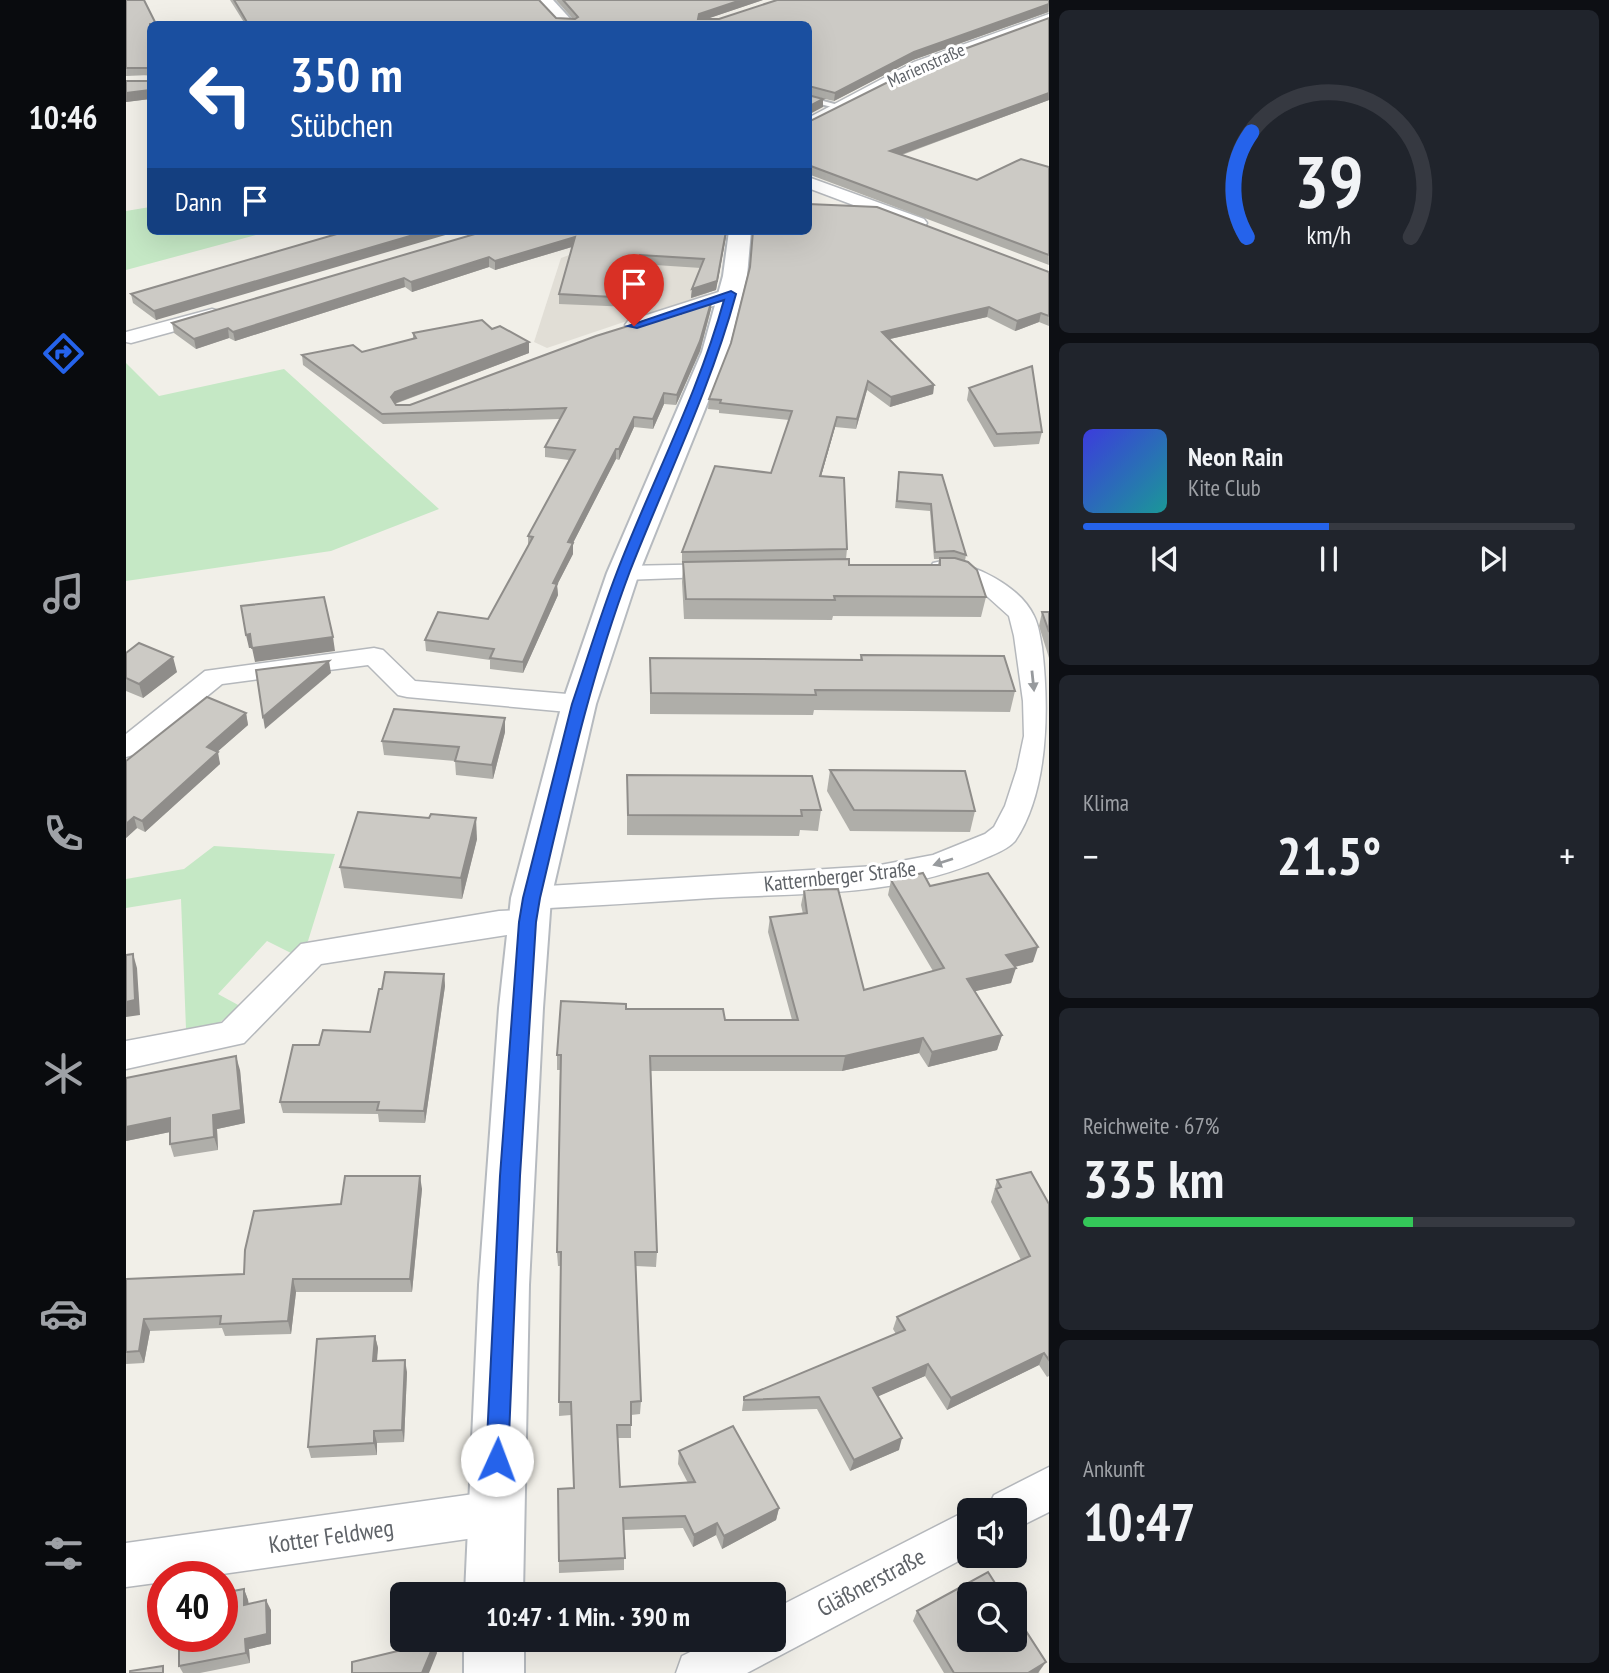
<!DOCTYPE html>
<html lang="de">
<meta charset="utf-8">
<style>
body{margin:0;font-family:"PT Sans Narrow",sans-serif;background:#20242c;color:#f1f3f6;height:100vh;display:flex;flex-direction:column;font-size:26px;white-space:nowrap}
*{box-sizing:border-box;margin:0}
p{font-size:23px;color:#9ea1a6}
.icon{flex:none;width:38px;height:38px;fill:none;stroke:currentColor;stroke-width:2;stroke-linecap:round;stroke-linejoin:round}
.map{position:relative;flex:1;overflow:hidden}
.details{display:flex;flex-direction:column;gap:10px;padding:10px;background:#0d0f14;width:560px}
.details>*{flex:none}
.top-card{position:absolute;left:21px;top:21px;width:665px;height:214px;border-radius:10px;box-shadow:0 7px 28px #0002;background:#1a4fa0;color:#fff;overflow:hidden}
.tools{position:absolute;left:831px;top:1498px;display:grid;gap:14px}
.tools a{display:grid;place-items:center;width:70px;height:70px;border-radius:10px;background:#171b24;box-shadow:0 7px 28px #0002;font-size:35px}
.speed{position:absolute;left:21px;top:1561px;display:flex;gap:14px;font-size:35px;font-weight:700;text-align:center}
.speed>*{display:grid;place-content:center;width:91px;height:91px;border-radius:50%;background:#171b24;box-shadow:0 7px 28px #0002;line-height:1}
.speed .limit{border:10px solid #d22;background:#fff;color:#111}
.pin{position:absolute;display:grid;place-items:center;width:60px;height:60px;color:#fff;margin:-72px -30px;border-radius:50% 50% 50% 0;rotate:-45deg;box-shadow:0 0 7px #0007}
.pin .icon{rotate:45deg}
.me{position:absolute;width:77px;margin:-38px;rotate:2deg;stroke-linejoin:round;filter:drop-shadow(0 0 5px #0008)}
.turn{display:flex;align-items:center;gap:24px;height:147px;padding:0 28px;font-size:32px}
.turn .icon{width:91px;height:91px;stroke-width:2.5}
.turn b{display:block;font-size:49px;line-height:60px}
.then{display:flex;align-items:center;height:66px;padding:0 28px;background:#0003;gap:14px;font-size:26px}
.big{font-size:52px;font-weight:700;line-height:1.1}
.details .card{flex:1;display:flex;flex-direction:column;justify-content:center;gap:10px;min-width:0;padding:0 24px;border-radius:10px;background:#20242c}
.details .dial{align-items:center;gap:0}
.dial svg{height:182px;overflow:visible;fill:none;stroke:#363941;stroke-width:7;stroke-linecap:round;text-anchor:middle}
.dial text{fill:#f1f3f6;stroke:none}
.song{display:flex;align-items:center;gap:21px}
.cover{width:84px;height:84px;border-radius:10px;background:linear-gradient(135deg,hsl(240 70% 55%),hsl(180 70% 35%))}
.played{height:7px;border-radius:4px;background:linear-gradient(90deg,#2563eb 50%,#363941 50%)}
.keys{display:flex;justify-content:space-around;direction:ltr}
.heat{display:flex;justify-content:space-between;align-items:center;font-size:38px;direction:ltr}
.charge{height:10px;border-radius:5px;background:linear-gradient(90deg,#34c759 67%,#363941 0)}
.trip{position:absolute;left:264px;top:1582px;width:396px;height:70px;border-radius:10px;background:#171b24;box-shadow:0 7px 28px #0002;font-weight:700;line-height:70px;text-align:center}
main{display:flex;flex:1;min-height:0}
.tab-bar{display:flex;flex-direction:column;width:126px;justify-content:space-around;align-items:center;background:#090b0e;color:#9ea1a6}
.tab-bar .icon{width:49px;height:49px}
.tab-bar .selected{color:#2563eb}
.tab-bar b{font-size:32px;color:#f1f3f6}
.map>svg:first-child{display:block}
</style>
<main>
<nav class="tab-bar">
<b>10:46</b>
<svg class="icon selected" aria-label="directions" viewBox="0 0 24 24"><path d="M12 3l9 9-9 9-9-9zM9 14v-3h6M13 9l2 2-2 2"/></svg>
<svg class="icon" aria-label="music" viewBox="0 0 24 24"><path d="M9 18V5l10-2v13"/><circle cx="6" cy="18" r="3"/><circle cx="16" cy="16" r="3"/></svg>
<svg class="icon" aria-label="phone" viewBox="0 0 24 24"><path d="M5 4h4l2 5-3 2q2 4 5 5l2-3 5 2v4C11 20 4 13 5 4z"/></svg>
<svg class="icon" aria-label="climate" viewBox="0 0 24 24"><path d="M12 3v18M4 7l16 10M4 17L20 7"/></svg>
<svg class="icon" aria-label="car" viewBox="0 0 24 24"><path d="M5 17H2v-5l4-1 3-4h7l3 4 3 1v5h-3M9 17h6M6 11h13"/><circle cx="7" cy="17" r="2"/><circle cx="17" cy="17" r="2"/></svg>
<svg class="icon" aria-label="filters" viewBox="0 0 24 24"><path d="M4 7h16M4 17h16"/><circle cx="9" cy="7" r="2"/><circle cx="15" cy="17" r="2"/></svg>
</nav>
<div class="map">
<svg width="923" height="1673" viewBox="0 0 923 1673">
<rect width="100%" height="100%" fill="#f1efe8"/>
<path fill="#e1ded6" d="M509,231H591L581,294L421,348L408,342L435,258Z"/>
<g fill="#c5e8c5">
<path d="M24,207V231H145L0,270V211Z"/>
<path d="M0,363L33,396L158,369L313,509L205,551L0,581Z"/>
<path d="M88,846L209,854L182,941L169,955L141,941L92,994L114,1006L93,1023L60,1029L55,899L0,908V879L58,869Z"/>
</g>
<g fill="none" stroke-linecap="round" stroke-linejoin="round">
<g stroke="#b5b8bc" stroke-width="4">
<path id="lane" d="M682,97L716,106L717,107L714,109L682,101Z"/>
</g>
<g stroke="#b5b8bc" stroke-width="3">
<g id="street">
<path d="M923,14V22L798,68L682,128V118L788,62Z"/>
<path d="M682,177L798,219L801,223L798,227H786L682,188Z"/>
<path d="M605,288L614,294L612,298L509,331L499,325L502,321Z"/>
<path d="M86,309L93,311L96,315L93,319L5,343L0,342V332Z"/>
<path d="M816,561C848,563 894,586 908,616C913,626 914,637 916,647C923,707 923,791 889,841C882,849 871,853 862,857C777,897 676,893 585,898C525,902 465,906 405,909L394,906L389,898L394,890L405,887L749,866L807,855L859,834L868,827L879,806L891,769L898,736L897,701L888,636L883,616L853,589L828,577L807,573L804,568L807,563Z"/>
<path d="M598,564L607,566L610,571L607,576L497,580L488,578L485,573L488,568L497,566Z"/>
<path d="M248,648L257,650L289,681L453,695L463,698L467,704L463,710L453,713L281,697L272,695L242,665L96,684L10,754L0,757V734L79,671Z"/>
<path d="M401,910L412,914L417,922L412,930L195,964L118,1043L0,1069V1041L96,1023L175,944L373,911Z"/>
<path d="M923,1467V1512L889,1529V1510H861L868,1495Z"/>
<path d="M369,1491L384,1498L391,1513L384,1528L369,1535L75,1577H37V1582L0,1587V1543Z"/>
<path d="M844,1509L847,1510H844V1555L621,1673H550L556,1656L589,1640H648V1609Z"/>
</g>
</g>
<g stroke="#b6babf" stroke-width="4">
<g id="secondary">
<path d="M410,0H427L449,24H432Z"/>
<path d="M603,231H625L621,276L602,352L513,573L470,704L425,898L417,1008L403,1285L397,1594H339L353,1285L373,1008L385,898L436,704L481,573L576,352L597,276Z"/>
<rect x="338" y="1640" width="60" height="33"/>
</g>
</g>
<use href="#lane" fill="#fff" fill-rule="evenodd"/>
<use href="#street" fill="#fff" fill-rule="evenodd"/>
<use href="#secondary" fill="#fff" fill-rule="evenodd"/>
</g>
<g fill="#afaea9">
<path d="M0,0H21H18L24,24V99L0,102V81H23L24,75L0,76Z"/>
<path d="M104,0H413L430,18L447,19L430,0H637L580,19H593L923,0V12L787,60L708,101L682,95V24H119Z"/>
<path d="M923,18V100L776,155L851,180L923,167V265L682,174V122Z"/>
<path d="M221,231L30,320L7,303L5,294Z"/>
<path d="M359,231H601L590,290L565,298L566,289L575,268L514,264L505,307L433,304V294L446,247L369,270L363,267L286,292L279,287L109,341L103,338L70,349L48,333L46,323Z"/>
<path d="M624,268L923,272V326L913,322L889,331L861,317L764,339L808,385L807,394L764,407L741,390L730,429L709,427L695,476L721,549L720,559L723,565H812L813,559H808L804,511L769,508L772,479L816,475L840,555L839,561L860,597L855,617L707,616L706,620L558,619L556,582L557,562H556V552L645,473L663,420L593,413V410L582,409L583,399L605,343Z"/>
<path d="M585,309L574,351L550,405L538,404L527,429L508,427L493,460L490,459L447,543V554L431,585L432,595L397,673L364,669V660L300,651L299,640L362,619L402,546V536L443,460L419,457V447L434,419L257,424L177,365L176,355L236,352L287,339V333L366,329L403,342V353L269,404L270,405H284L555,314Z"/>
<path d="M843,388L916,432L913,444L868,447L841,400Z"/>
<path d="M916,612H923V658L913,626Z"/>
<path d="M0,653L51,672L17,698L0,691Z"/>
<path d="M735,655L889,691L884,712L688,710L687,715L524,714V658L734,660Z"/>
<path d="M120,713L122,725L91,752L94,764L19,832L11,828L0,838V761Z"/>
<path d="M379,718V732L367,779L330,775L329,761L258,755L256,741Z"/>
<path d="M704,770L849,811L844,832L724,831L701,791Z"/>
<path d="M501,775L695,810L692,831L674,830L673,836L501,835Z"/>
<path d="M351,839L336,899L218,888L214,867Z"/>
<path d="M765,880L804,886L907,962L889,967L885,983L849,991L876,1035L871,1050L802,1067L793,1053L716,1071H525L531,1252L530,1267L510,1266L515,1401L514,1414L505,1415V1438H491L494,1487L562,1483L552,1464L553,1451L653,1508L650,1520L596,1549L590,1535L567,1547L557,1528L498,1530V1570L433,1573L432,1489L448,1488L445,1415L433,1416L435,1266H432L431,1252L434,1070H431V1055L500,1009L599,1020H666L642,932L644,917L677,914L675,905L678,890L738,990L807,971L762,895Z"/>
<path d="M318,974L319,986L299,1123L253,1122L252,1114L157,1113L154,1102L193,1045L244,1032L256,989Z"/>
<path d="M114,1070L119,1123L91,1129L92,1150L48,1157L44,1144V1132L0,1141V1078Z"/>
<path d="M871,1180L923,1204V1376L921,1377L913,1365L821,1410L799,1376L752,1396L773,1450L724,1471L691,1409L616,1411L618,1397L770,1334L767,1329L771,1317L895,1260L865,1202Z"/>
<path d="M296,1189L286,1292H170L165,1334L99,1336L96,1328L24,1331L18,1363L0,1364V1279L118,1274L215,1204Z"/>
<path d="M249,1336L252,1348L250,1361L281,1372L278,1442L251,1443V1455L185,1458L182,1447Z"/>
<path d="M118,1589L122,1600L123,1604L145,1610V1644L123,1649L124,1663L74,1673H57L53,1666Z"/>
<path d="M791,1611L914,1672L912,1673H818L787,1621Z"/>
</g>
<g fill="#8f8d8a">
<path d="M615,0H637L572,22L571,24L573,14Z"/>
<path d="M923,4L922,12L787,60L708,101L709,93L788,52Z"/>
<path d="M24,90V99L0,102V93Z"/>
<path d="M923,93V100L763,159L764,151Z"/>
<path d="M697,99V107L682,115V107Z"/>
<path d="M301,231H333L30,320L28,311Z"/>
<path d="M600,231H601L590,290L565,298L566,289Z"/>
<path d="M449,237V246L369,270V261Z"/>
<path d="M514,255V264L505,307V298Z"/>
<path d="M363,257V267L286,292L285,282Z"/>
<path d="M278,278L279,287L109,341L107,332Z"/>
<path d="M586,299L585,309L574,351L550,405L551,395Z"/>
<path d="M863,307L861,317L755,341L756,332Z"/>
<path d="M915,313L913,322L889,331L891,321Z"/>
<path d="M102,328L103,338L70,349L68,339Z"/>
<path d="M403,342V353L270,403L266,407L265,397L269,392Z"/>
<path d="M742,381L741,390L730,429L731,419Z"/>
<path d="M808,385L807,394L764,407L765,397Z"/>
<path d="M538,393V404L527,429V419Z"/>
<path d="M508,417V427L493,460V449Z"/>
<path d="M711,417L709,427L692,487L694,476Z"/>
<path d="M490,449V459L447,543V554L431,585L432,595L397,673V662L442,542Z"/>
<path d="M124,634L127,648H123L120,635Z"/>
<path d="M207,637L209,651L129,662L126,648Z"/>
<path d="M47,657L51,672L17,698L13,684Z"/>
<path d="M203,661L205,673L139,729L137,717Z"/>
<path d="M120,713L122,725L83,759L81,747Z"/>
<path d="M379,718V732L367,779L366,765Z"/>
<path d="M92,752L94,764L19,832L16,821Z"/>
<path d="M8,817L11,828L0,838V824Z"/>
<path d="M350,818L351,839L336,899L335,878Z"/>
<path d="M912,947L907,962L876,970L880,955Z"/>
<path d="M7,954L11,968L14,1015L0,1017V1002Z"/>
<path d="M890,968L885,983L837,994L841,979Z"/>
<path d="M318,974L319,986L299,1123L298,1111Z"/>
<path d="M876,1035L871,1050L802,1067L806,1052Z"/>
<path d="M797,1038L793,1053L716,1071L719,1056Z"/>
<path d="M110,1056L114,1070L119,1123L91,1129L92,1150L88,1137L87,1115Z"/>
<path d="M44,1118L49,1131L0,1141V1127Z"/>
<path d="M294,1176L296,1189L286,1292L284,1279Z"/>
<path d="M167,1279L170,1292L165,1334L162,1321Z"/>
<path d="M18,1319L24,1331L18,1363L13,1351Z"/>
<path d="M249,1336L252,1348L250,1374L247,1361Z"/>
<path d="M918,1353L913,1365L821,1410L825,1398Z"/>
<path d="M279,1360L281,1372L278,1442L276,1430Z"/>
<path d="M802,1364L799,1376L744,1400L747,1388Z"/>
<path d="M248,1431L251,1443V1455L248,1443Z"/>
<path d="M776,1438L773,1450L724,1471L728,1460Z"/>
<path d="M653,1508L650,1520L596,1549L598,1536Z"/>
<path d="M591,1523L590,1535L567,1547L568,1535Z"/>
<path d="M118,1589L122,1600L123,1615L118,1605Z"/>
<path d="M140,1600L145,1610V1644L123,1649L124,1663L120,1653L119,1639Z"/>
<path d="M309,1642L311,1653L303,1673H296Z"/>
<path d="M920,1662L912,1673H902Z"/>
</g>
<g fill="#cccac5" stroke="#8f8d8a" stroke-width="2">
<path d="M0,0H18L30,24H24V70L22,68H0Z"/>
<path d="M108,0H413L430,18L449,19L452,17L437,0H615L573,14L572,19H593L651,0H923V4L788,52L709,93L683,86L682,87V24H122Z"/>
<path d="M923,18V93L764,151L851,180L895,159L923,167V255L682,165V122L800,63Z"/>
<path d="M24,73V90L0,93V81H23Z"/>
<path d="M682,95L697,99L682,107Z"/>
<path d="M682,204L751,207L923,272V316L915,313L891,321L863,307L756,332L808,385L765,397L742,381L731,419L711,417L694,476L718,478L721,549L556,552L589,466L645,473L666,411L594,403L595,400L583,399L605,343L624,267L627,231H682Z"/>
<path d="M221,231H301L28,311L5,294Z"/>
<path d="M359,231H600L591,281L566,289L578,259L514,255L505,298L433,294L449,237L369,261L363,257L285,282L278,278L107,332L102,328L68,339L46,323Z"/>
<path d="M586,299L574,341L551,395L538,393L527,419L508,417L493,449H490L442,542L447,543L427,583L431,584L397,662L364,658L368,649L299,640L312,612L362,619L407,537L402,536L449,450L419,447L440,408L256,414L176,355L227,345L236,352L290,338L287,333L356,320L366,329L374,326L403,342L269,392L265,397L270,405H284L470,336L544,313L555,314L557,309Z"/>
<path d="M906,366L916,432L871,434L843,388Z"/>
<path d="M773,472L816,475L840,555L828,551L809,552L805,504L771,501Z"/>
<path d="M814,558H829L842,562L851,570L860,597L708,596L709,600L560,599L557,562L723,559V565H814Z"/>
<path d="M198,597L207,637L126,648L124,634L120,635L115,606Z"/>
<path d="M916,612H923V632Z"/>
<path d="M13,643L47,657L13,684L0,678V653Z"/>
<path d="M735,655L878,656L889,691L689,690L690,695L525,693L524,658L736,660Z"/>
<path d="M203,661L137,717L130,670Z"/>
<path d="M81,697L120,713L81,747L92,752L16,821L8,817L0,824V761Z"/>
<path d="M268,709L379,718L366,765L329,761L333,747L256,741Z"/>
<path d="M704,770L839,771L849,811L728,810Z"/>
<path d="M501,775L686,776L695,810H675L676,816L502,815Z"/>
<path d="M232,812L303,818L305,814L350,818L335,878L214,867Z"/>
<path d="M797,873L804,886L862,873L912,947L880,955L890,968L841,979L876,1035L806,1052L797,1038L719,1056H524L531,1252H509L515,1401L505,1402V1425H491L494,1487L569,1482L553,1451L607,1426L653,1508L598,1536L591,1523L568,1535L559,1516L497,1518L499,1558L433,1561L432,1489L448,1488L445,1402H433L435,1252H431L435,1055H431L435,1001L500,1004V1009H597L599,1020H672L644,917L681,913L678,890L712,889L738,990L818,968L765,880Z"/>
<path d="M7,954L9,1000L0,1002V955Z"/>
<path d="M259,972L318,974L298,1111L251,1110L253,1102H154L167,1045H193L197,1030L244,1032L253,989H256Z"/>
<path d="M110,1056L115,1110L87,1115L88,1137L44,1144V1118L0,1127V1078Z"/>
<path d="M905,1172L923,1204V1360L918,1353L825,1398L802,1364L747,1388L776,1438L728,1460L693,1397L618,1400V1397L779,1330L771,1317L904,1256L870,1189L875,1187L871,1180Z"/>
<path d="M219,1176H294L284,1279H167L162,1321L94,1324L95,1316L18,1319L13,1351L0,1352V1279L118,1274L119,1250L128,1211L215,1204Z"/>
<path d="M249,1336L247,1361L279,1360L276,1430L248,1431V1443L182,1447L191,1339Z"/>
<path d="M862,1572L876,1594H844V1640H889V1614L920,1662L902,1673H828L791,1611Z"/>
<path d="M118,1589V1605L140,1600L141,1634L119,1639L120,1653L53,1666V1636H96V1593Z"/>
<path d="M309,1642L296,1673H226V1662Z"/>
<path d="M37,1666V1673H4V1671Z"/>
</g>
<defs><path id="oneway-solid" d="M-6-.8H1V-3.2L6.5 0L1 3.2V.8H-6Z" transform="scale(1.75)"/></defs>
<g fill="#979a9d">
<use href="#oneway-solid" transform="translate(907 681) rotate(84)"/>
<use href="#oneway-solid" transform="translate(817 862) rotate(162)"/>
</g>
<path fill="#2563eb" stroke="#184099" stroke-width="2" d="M605,291L610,294C584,390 540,479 504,571C464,677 440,788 414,898L410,922L394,1176L382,1460L379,1468L371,1472L363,1468L360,1460L374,1176L393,922L397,898L446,704C461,660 474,616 491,572C526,481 572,394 598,300L511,328L502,326Z"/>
<g text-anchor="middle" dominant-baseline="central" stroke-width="6" stroke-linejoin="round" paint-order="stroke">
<g font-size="18" fill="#5f6368" stroke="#fff">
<text transform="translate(800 65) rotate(-24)">Marienstraße</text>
</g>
<g font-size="21" fill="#5f6368" stroke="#fff">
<text transform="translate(714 876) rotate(-6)">Katternberger Straße</text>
</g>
<g font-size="24" fill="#5f6368" stroke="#fff">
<text transform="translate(205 1536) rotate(-8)">Kotter Feldweg</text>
<text transform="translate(745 1582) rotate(-28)">Gläßnerstraße</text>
</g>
</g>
</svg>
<div class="tools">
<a><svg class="icon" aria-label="sound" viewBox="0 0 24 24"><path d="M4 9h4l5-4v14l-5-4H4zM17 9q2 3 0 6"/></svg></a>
<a><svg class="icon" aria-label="search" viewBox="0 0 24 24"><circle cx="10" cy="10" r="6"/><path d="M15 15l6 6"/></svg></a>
</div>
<div class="speed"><div class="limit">40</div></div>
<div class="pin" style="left:508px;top:326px;background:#d93025"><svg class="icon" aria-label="arrive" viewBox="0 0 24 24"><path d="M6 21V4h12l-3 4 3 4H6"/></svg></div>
<svg class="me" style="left:371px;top:1460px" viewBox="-20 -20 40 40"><circle r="19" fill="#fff"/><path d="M0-13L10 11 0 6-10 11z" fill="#2563eb"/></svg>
<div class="trip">10:47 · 1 Min. · 390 m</div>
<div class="top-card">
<div class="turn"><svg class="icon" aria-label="left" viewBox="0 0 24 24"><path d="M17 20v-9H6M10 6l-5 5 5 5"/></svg><div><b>350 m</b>Stübchen</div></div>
<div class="then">Dann<svg class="icon" aria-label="arrive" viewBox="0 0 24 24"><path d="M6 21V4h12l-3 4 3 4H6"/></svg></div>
</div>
</div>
<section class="details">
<div class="card dial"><svg viewBox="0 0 100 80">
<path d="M14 69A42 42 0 1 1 86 69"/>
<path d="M14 69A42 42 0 0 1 16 23" stroke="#2563eb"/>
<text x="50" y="56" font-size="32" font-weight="700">39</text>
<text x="50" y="72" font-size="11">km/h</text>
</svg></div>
<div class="card">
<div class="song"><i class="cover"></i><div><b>Neon Rain</b><p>Kite Club</p></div></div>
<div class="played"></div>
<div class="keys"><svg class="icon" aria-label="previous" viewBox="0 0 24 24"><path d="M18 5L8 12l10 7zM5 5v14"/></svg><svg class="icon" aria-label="pause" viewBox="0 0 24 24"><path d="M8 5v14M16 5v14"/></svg><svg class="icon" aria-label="next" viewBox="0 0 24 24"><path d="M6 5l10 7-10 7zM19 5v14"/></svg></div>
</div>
<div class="card"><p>Klima</p>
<div class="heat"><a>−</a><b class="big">21.5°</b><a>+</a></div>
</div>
<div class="card"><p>Reichweite · 67%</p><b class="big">335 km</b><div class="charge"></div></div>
<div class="card"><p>Ankunft</p><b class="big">10:47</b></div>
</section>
</main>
